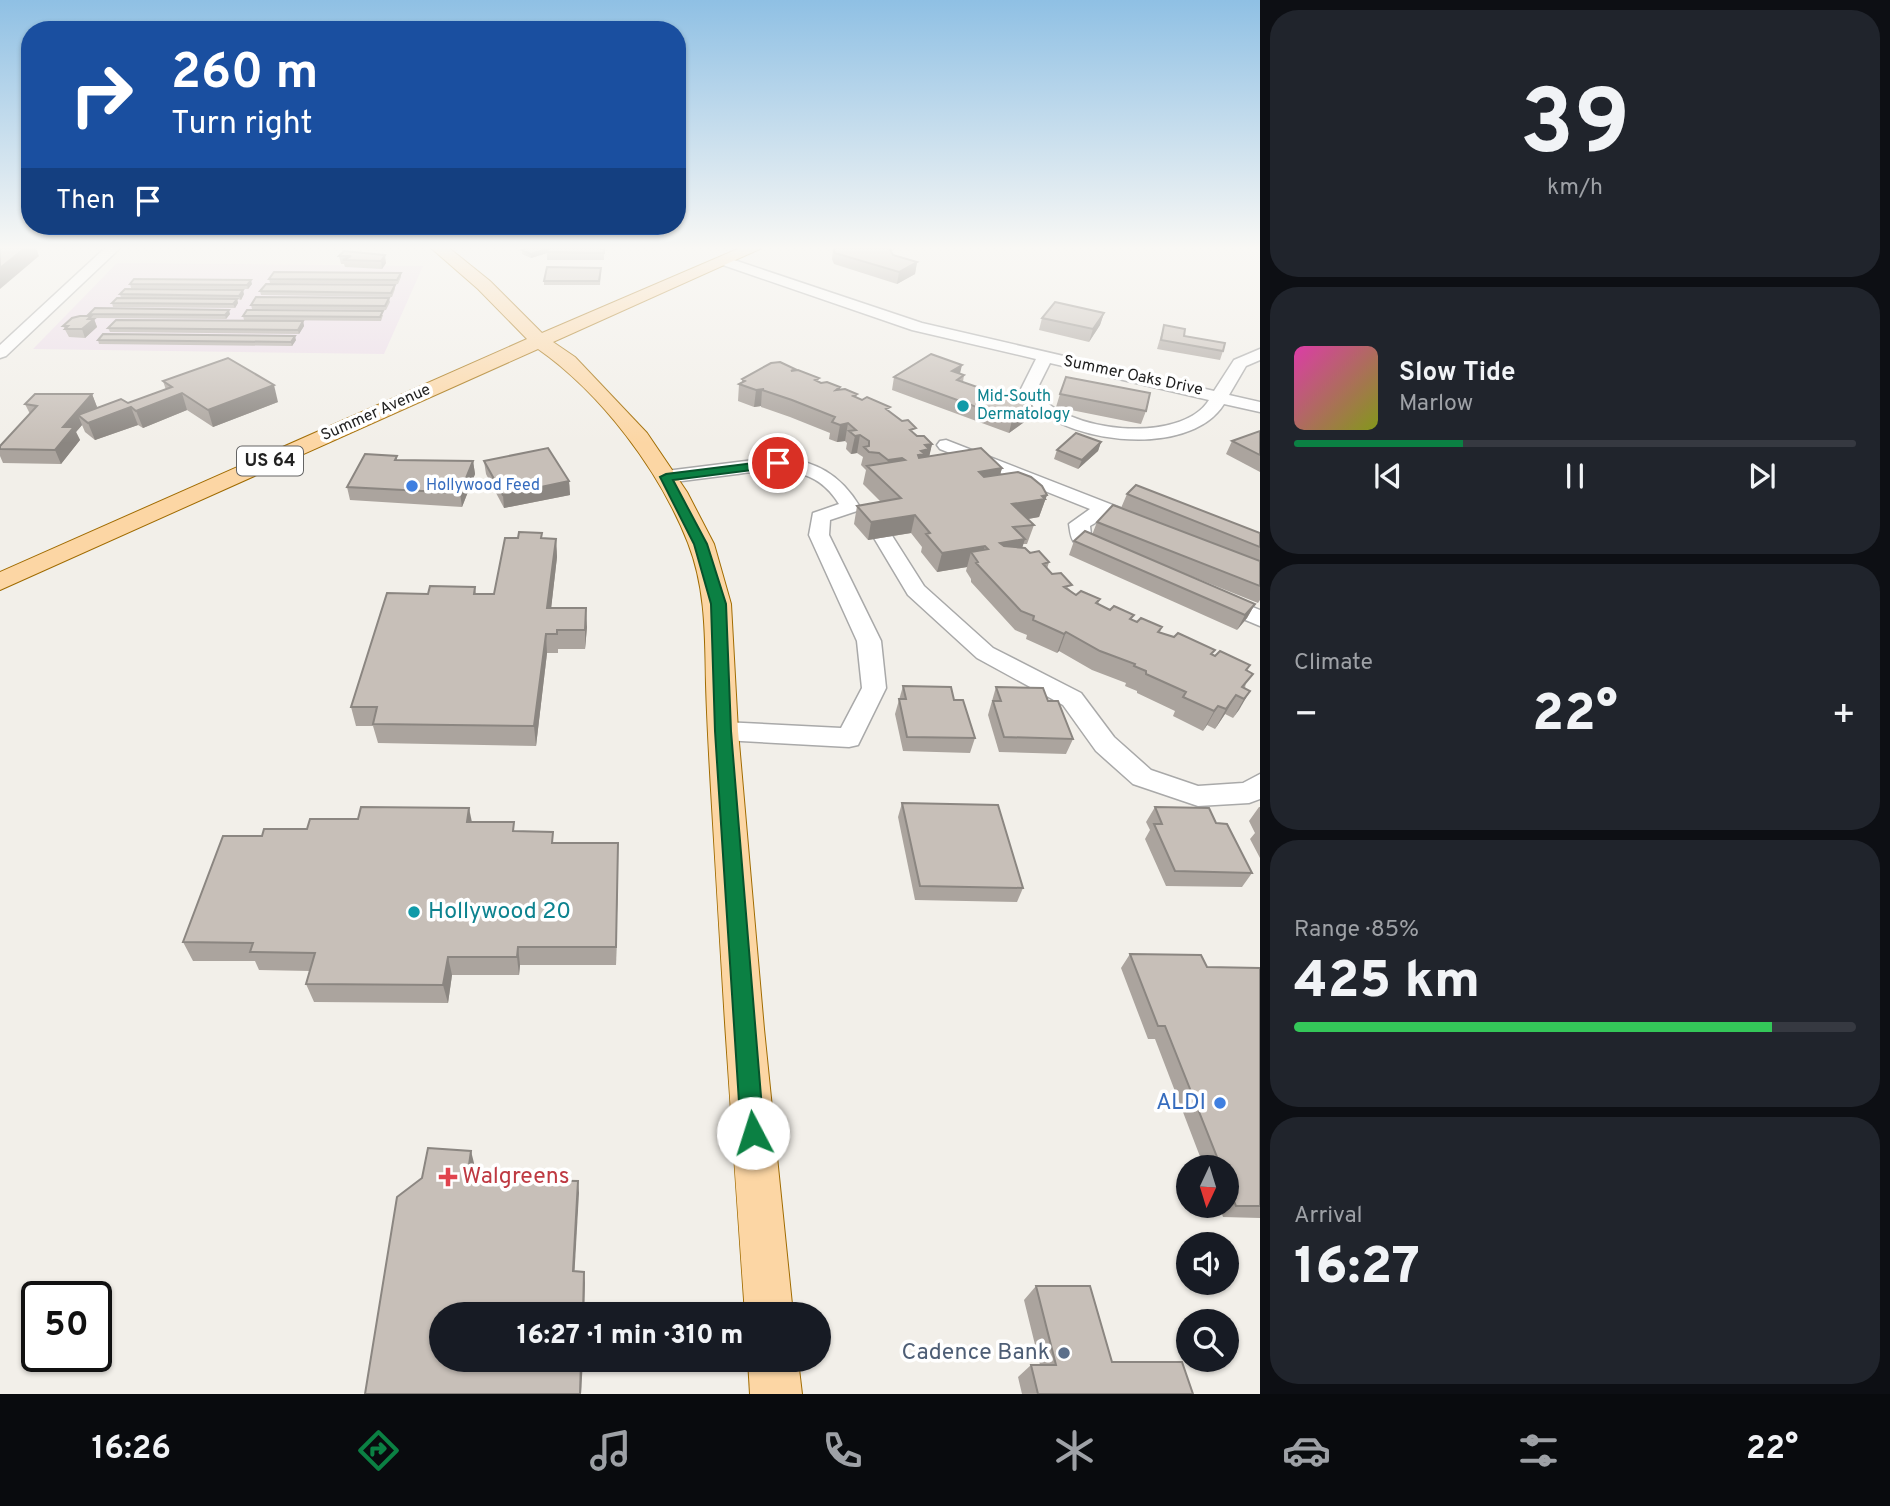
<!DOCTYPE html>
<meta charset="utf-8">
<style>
body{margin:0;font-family:Overpass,sans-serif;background:#20242c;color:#f1f3f6;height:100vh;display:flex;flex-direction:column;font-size:26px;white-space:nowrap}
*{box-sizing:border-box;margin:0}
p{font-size:23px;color:#9ea1a6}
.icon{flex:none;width:38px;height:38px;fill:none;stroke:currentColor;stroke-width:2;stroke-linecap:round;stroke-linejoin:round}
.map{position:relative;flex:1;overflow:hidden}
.panel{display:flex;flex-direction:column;gap:10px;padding:10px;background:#0d0f14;width:630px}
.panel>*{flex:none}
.top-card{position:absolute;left:21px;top:21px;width:665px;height:214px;border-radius:28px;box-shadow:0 2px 5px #0004;background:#1a4fa0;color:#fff;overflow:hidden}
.needle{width:46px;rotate:184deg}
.fabs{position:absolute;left:1176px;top:1155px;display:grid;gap:14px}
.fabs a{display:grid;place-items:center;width:63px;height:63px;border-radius:50%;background:#171b24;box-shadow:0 2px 5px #0004;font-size:35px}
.speed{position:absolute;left:21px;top:1281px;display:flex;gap:14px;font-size:35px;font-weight:700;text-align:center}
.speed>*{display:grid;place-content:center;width:91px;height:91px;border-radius:50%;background:#171b24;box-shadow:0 2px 5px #0004;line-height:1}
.speed .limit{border:4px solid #111;border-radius:10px;background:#fff;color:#111}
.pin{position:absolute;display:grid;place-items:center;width:60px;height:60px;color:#fff;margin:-30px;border:4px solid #fff;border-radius:50%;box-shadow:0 2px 7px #0007}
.me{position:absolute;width:77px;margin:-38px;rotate:355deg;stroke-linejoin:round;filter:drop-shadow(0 0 5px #0008)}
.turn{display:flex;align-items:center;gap:24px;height:147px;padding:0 35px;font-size:32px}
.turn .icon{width:91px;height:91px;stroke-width:2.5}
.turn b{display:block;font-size:49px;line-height:60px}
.then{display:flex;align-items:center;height:66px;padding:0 35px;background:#0003;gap:14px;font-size:26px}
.big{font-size:52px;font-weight:800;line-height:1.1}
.panel .card{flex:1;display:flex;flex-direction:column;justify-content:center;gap:10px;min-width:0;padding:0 24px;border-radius:28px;background:#20242c}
.panel .dial{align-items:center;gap:0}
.dial b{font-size:91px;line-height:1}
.song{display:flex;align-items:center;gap:21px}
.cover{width:84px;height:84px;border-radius:10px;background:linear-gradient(135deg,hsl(320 70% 55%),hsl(70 70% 35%))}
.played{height:7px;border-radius:4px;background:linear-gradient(90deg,#0b8043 30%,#363941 30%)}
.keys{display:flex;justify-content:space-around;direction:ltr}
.heat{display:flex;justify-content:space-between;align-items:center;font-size:38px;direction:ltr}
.charge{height:10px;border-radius:5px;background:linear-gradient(90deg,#34c759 85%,#363941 0)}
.trip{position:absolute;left:429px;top:1302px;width:402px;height:70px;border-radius:35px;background:#171b24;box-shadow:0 2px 5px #0004;font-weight:800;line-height:70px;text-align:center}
.menu{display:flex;height:112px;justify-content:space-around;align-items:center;background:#090b0e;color:#9ea1a6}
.menu .icon{width:49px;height:49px}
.menu .on{color:#0b8043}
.menu b{font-size:32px;color:#f1f3f6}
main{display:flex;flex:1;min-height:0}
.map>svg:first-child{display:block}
</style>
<main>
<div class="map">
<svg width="1260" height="1394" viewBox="0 0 1260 1394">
<rect width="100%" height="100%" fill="#f2efe9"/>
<path fill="#ebdbe8" d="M117,263L423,266L384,354L33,349Z"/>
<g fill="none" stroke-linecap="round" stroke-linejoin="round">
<g stroke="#a9a9a9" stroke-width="3">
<g id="minor">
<path d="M105,248H120L6,356L0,358V345Z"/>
<path d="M725,257L922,323L1214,391L1234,360L1260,349V360L1246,366L1229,395L1260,402V412L1224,404C1189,461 1052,444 1020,391L1036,359L912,330L720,264V258ZM1050,363L1209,400C1181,445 1064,433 1036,391Z"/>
<path d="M946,440L1146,518L1149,522L1146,526H1132L1107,516L1090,526L1091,535L1114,545L1117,549L1114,553C1104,556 1082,550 1074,542C1070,537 1070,529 1069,524L1090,509L940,449L937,445L940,441Z"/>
<path d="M778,457C816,461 840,474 860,507L857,511L830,520L829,535L881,641L886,688L858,745L849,747L723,740L714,737L710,731L714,725L723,722L841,728L862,688L857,641L809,535L813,513L839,504C815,464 777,469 737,474C713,477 690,480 666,483L657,477L666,471Z"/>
<path d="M884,532L891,534L924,586L993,648L1081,693L1114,737L1151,770L1198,786L1243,783L1260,774V799L1249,803L1198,806L1133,784L1096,751L1063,705L977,658L908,595L874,538L877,534Z"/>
<path d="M1220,594L1260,610V626L1212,606L1209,601L1212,596Z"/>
</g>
</g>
<g stroke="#a06b00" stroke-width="2">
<g id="major">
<path d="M431,248H449L490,281L542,333L740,248H762L553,342L575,357L647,433L687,492L714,544L731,604L738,731L764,1029L793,1314H745C732,1139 721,965 711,790C709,755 707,720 706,684C705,636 706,589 688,543C660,471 601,393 538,349L0,590V572L527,339L478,289Z"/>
<path d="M748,1360H798L802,1394H750Z"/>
</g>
</g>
<use href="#minor" fill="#fff" fill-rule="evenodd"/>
<use href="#major" fill="#fcd6a4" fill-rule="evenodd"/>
</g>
<g fill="#aba49e">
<path d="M833,248H897L891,251L893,255L917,262L915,274L897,284L834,264L832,259Z"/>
<path d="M547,249L604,250V260H547V253L531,258L522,254V250Z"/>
<path d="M344,251L386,263L382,269L345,267L344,264H341L339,256Z"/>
<path d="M601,268L600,285H544V281Z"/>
<path d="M401,273V277L398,284L270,283L269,279Z"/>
<path d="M130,284H252L248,289L131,288Z"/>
<path d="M395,285V289L392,297L261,295L260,291Z"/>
<path d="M120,294H244L241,300L237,299L238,303L235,308L113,307L112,303L121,298Z"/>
<path d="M389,298L390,302L386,310L252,309L251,305Z"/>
<path d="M1104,313L1100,325L1089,342L1039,330L1042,318Z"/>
<path d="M89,314H230L226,319L92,318L94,319L97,327L85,338L69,337L63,326L90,316Z"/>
<path d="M383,315L381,321L244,320L243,316Z"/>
<path d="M303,321L304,326L299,334L110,332L108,328Z"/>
<path d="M1164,325L1184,336L1223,351L1220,360L1157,349Z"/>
<path d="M98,340H296L292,346L99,344Z"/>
<path d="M795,370L819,378L818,382L821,383L840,387V389L857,394L856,398L889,411L917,436L932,444L929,456L1002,468L1000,474L1047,495L1039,517L1027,519L1034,525L1027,544H1023L1022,547L1049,562L1047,569L1076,595L1100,599L1098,604L1132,620L1137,622L1162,627L1160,632L1215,656L1250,665L1247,671L1245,689L1250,691L1233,718L1225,714L1215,729L1207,725L1203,731L1173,716L1175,711L1137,693V691L1125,686L1126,683L1092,670L1059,651L1057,653L1026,639L1027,635L1015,630L971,582V579L966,571L967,567L937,572L921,552L922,547L911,533L868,540L854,524L857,506L881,502L863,484L866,470L861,465L863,457L857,453L851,454L846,449L847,443L845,441L837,442L829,439L830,433L790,417L761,407V406L754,407L738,401L739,384L742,382V379Z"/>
<path d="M960,374L964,375L963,382L1027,420L1009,433L892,390L894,377Z"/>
<path d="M163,381L278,402L213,427L187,410L143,428L138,425L95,440L85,432L82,425L76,432L80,440L61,464L3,463L0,456V446L30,414L25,404L92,394L97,407L96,408L128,403L166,390Z"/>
<path d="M1060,394L1146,411L1141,424L1056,407Z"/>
<path d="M1260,431V472L1226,454L1232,441Z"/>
<path d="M1101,442L1098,451L1078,469L1054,459L1057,450Z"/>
<path d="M397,456V460L473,461L475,474L462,507L350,500L347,487Z"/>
<path d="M484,461L569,481L570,495L504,508L486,474Z"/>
<path d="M1127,494L1260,533V600L1258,603L1161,564L1255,604L1247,618L1237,630L1069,555L1074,541L1092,535L1097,522L1121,508Z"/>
<path d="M542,533V538L556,539L557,557L551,608L587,627L585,649H558V653H547L536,746L378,743L373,726H356L351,707L428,594L475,587L476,594H494L518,538Z"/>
<path d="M903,686L954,700L975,738L970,753L903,751L895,714Z"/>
<path d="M996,687L1048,701L1073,739L1066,754L999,752L988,715Z"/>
<path d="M902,803L1023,888L1017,902L915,900L898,817Z"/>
<path d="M1155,807L1216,823L1252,873L1242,887L1166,886L1145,839L1150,830L1146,822Z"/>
<path d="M1259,807H1260V858L1250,839L1255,833L1249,821Z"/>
<path d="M472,822L516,831L618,862L616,965H520L519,975H452L448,1003L314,1002L306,984L310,971L259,970L255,961H193L183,942L262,836L307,829Z"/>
<path d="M1130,954L1207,967L1260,968V1218L1223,1217L1219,1206H1227V1167H1204L1155,1039H1148L1121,968Z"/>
<path d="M1036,1286L1112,1362L1193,1394H1022L1018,1377L1031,1365H1040L1024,1300Z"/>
</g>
<g fill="#8b8681">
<path d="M25,248H36L39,256L0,289V268Z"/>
<path d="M547,249V253L531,258V254Z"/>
<path d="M385,255L386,263L382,269L381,261Z"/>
<path d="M917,262L915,274L897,284L899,272Z"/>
<path d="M251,280L252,284L248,289L247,285Z"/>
<path d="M243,290L244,294L241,300L239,296Z"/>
<path d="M237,299L238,303L235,308L233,304Z"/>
<path d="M229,310L230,314L226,319L225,315Z"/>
<path d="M1104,313L1100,325L1089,342L1093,329Z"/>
<path d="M91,316L92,320L94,319L97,327L85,338L82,329L88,319Z"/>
<path d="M303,321L304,326L299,334L298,330Z"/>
<path d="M295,336L296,340L292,346L291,342Z"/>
<path d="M962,365L959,378L952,371Z"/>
<path d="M274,385L278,402L213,427L208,410Z"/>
<path d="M764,389L762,390L761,406L754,407L756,390Z"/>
<path d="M182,393L187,410L143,428L136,411Z"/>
<path d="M92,394L97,407L85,421L78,415L82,425L76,432L80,440L61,464L55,450L63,427Z"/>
<path d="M1031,406L1027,420L1009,433L1012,420Z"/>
<path d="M131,407L138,425L95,440L88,423Z"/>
<path d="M848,423L845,441L837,442L840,425Z"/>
<path d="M860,435L857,453L851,454L855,436Z"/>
<path d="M1101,442L1098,451L1078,469L1082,460Z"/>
<path d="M932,444L928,462L921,472L918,455L925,445Z"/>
<path d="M902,458L899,476L885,478L888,460Z"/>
<path d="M473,461L475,474L462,507L460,493Z"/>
<path d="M1002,468L997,486L974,490L979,472Z"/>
<path d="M569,481L570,495L504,508L503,495Z"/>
<path d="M1047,495L1039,517L1006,523L1012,504Z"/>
<path d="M915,515L911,533L868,540L871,522Z"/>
<path d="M556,539L557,557L549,627L547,608Z"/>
<path d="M1025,539L1019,558L1000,543Z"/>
<path d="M985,546L979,564L971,552L967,567L937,572L942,553Z"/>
<path d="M1255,604L1247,618L1237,630L1245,615Z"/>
<path d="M586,608L587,627L585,649V630Z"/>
<path d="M1066,632L1059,651L1057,653L1064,634Z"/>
<path d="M546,634L547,653L536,746L534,726Z"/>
<path d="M1250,691L1239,710L1233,718L1244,699Z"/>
<path d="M1236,695L1225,714L1215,729L1226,709Z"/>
<path d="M1218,706L1207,725L1203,731L1214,711Z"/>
<path d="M469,808L473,827L467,822Z"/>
<path d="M618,843V862L616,965V947Z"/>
<path d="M518,947L520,965L519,975L517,957Z"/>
<path d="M448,957L452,975L448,1003L443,985Z"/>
<path d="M471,1151L474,1163L470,1191L467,1179Z"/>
<path d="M578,1181L579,1193L574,1281L573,1271Z"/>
<path d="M584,1272L585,1283L584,1314H583Z"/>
<path d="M581,1360H583L581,1394H580Z"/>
</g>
<g fill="#c7bfb8" stroke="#8b8681" stroke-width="2">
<path d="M0,248H25L0,268Z"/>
<path d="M528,248H545L547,249L531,254L522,250Z"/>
<path d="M550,248H600L604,250V253L547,252V249Z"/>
<path d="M833,248H889L893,255L917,262L899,272L835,253Z"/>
<path d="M344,251L385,255L381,261L343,260L351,256H339Z"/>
<path d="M547,267L601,268L599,281H544Z"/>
<path d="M274,272L401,273L397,280L269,279Z"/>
<path d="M134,279L251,280L247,285L130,284Z"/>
<path d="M266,284L395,285L391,293L260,291Z"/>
<path d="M125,289L243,290L239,296L120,294Z"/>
<path d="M256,297L389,298L385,306L251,305Z"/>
<path d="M117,298L237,299L233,304L112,303Z"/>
<path d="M1055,302L1104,313L1093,329L1042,318Z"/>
<path d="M95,308L229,310L225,315L89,314Z"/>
<path d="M247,310L383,311L380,317L243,316Z"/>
<path d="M80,316H91L88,319H94L82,329H65L68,326H63L72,318Z"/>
<path d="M116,320L303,321L298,330L108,328Z"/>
<path d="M1164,325L1185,329L1184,336L1225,343L1223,351L1161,340Z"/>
<path d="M103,334L295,336L291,342L98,340Z"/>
<path d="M931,354L962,365L952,371L964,375L957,380L1031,406L1012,420L894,377Z"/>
<path d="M228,358L274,385L208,410L182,393L136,411L131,407L88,423L78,415L121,399L128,403L172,387L163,381Z"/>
<path d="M780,362L795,369L791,371L798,370L819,378L815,380L821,383L827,382L840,387L836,390L845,389L857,394L853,396L862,400L867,397L890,407L886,409L902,421L908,420L916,428L910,430L917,436H924L932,444L925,445L929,449L921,451L925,454L918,455L919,458L981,448L1002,468L979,472L984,477L1018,472L1031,477L1042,486L1047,495L1042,496L1045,499L1012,504L1034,525L1013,527L1025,539L1000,543L1004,546L1025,548L1030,553L1039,551L1049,562L1043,564L1052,574L1061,573L1072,585L1064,587L1076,595L1081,591L1100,599L1096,603L1110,610L1114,606L1134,615L1130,619L1137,622L1141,618L1162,627L1158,632L1174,637L1178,633L1215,650L1211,654L1215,656L1220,651L1250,665L1246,670L1253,674L1242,687L1250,691L1244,699L1236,695L1226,709L1218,706L1214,711L1183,697L1186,692L1146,674V671L1134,666L1135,664L1100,651L1066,632L1064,634L1033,620L1034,616L1021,611L976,563L978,562L971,552L988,549L985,546L942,553L926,534L930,533L915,515L871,522L857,506L901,498L867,466L905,460L902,458L888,460L879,453L869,452L864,447L869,446V441L860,435L855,436L849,431L856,430L848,423L840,425L832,422L835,417L792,400L762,390L764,389L756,390L739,384L745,381L742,379L771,363Z"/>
<path d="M1066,377L1150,393L1146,411L1060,394Z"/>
<path d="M35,394H92L63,427H74L55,450L0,449V446L37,406L25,404Z"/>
<path d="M1260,431V455L1232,441Z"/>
<path d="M1076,433L1101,442L1082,460L1057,450Z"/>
<path d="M548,448L569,481L503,495L484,461Z"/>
<path d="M365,454L397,456L395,460L473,461L460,493L347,487Z"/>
<path d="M1136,485L1260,533V547L1127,494Z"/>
<path d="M1113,505L1260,561V586L1097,522Z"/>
<path d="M1085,531L1255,604L1245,615L1074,541Z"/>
<path d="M519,532L542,533L541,538L556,539L547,608H586L585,630H557V634H546L534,726L373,724L377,707H351L387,593L428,594L430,586L475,587L474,594H494L505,538H518Z"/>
<path d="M903,686L951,687L954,700H963L975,738L907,737L899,699H906Z"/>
<path d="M996,687L1043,688L1048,701H1058L1073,739L1004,737L993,701H1001Z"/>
<path d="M902,803L998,805L1023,888L920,886Z"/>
<path d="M361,807L469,808L467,822H514L513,831L553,832L552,843H618L616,947H518L517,957H448L443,985L306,984L315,953L250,952L253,943L183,942L223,836H262L264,829H307L310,819H358Z"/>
<path d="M1155,807L1209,808L1216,823L1227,824L1252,873L1175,871L1154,824H1162Z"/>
<path d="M1130,954L1201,955L1207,967L1260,968V1206H1236L1227,1183V1167H1221L1165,1026H1158Z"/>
<path d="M428,1148L471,1151L467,1179L578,1181L573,1271L584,1272L583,1314H441V1360H581L580,1394H365L397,1197L422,1178Z"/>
<path d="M1036,1286H1090L1112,1362H1182L1193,1394H1038L1031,1365H1056Z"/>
</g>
<linearGradient id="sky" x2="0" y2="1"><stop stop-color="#8fc0e4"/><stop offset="0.56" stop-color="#f9f8f5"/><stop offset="1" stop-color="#f9f8f5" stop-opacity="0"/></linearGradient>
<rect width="1260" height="443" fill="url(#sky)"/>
<path fill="#0b8043" stroke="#07532c" stroke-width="2" d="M778,460L784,463L783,466L673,480L707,544L726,604L731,731L764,1133L761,1141L753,1144L745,1141L741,1133L715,731L711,604L694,544L660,477L666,474Z"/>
<g fill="#0f9aa8" stroke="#fff" stroke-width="2.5">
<circle cx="963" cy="406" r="7"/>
<circle cx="414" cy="912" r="7"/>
</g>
<g fill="#3f7fe0" stroke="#fff" stroke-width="2.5">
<circle cx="412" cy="486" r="7"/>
<circle cx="1220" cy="1103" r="7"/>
</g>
<path fill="#e0444e" stroke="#fff" stroke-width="2.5" d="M444.5 1166.5h7v7h7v7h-7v7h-7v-7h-7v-7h7z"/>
<circle fill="#5c6f8a" stroke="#fff" stroke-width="2.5" cx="1064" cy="1353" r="7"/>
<g text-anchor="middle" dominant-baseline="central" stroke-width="7" stroke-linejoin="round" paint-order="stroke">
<g font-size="16" fill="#222" stroke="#fff">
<text transform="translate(1133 376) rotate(12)">Summer Oaks Drive</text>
<text transform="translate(376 413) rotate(-24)">Summer Avenue</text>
</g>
<g font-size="16" fill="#0d838f" stroke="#fff" text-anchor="start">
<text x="977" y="397">Mid-South<tspan x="977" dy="18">Dermatology</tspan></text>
</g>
<g font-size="16" fill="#366cbe" stroke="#fff" text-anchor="start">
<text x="426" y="486">Hollywood Feed</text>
</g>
<rect fill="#fff" stroke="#646464" stroke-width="2" x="237" y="446.5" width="66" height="29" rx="5"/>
<g font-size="18" font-weight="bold" fill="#222">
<text x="270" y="461">US 64</text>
</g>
<g font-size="23" fill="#0d838f" stroke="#fff" text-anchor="start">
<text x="428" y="912">Hollywood 20</text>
</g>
<g font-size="23" fill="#366cbe" stroke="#fff" text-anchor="end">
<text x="1206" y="1103">ALDI</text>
</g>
<g font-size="23" fill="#be3a42" stroke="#fff" text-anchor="start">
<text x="462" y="1177">Walgreens</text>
</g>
<g font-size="23" fill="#4e5e75" stroke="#fff" text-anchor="end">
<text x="1050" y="1353">Cadence Bank</text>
</g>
</g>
</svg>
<div class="fabs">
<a><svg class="needle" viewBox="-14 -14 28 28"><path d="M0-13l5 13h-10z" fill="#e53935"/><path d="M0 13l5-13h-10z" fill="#9ea1a6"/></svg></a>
<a><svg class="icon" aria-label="sound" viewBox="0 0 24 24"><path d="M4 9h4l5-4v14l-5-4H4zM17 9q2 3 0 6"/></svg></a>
<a><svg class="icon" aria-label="search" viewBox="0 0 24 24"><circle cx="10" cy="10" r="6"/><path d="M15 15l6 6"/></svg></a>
</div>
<div class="speed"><div class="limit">50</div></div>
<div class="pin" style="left:778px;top:463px;background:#d93025"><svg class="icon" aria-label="arrive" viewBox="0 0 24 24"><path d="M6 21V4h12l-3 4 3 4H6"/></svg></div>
<svg class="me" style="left:753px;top:1133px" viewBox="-20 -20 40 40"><circle r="19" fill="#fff"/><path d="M0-13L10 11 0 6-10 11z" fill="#0b8043"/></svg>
<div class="trip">16:27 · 1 min · 310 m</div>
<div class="top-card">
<div class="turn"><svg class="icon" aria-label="right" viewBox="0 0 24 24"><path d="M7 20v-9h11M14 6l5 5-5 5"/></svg><div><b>260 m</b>Turn right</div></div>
<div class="then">Then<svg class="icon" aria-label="arrive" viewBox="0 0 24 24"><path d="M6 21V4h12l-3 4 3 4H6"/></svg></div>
</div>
</div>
<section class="panel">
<div class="card dial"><b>39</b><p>km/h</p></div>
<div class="card">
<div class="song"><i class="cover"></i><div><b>Slow Tide</b><p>Marlow</p></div></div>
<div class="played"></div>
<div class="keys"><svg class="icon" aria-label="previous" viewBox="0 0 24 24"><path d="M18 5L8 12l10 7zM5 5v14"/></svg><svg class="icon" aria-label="pause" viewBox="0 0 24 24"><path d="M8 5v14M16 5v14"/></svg><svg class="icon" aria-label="next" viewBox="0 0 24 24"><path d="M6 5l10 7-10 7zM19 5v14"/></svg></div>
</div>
<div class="card"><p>Climate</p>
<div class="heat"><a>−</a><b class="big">22°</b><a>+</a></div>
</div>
<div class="card"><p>Range · 85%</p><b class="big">425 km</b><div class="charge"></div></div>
<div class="card"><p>Arrival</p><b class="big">16:27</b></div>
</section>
</main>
<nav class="menu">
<b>16:26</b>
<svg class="icon on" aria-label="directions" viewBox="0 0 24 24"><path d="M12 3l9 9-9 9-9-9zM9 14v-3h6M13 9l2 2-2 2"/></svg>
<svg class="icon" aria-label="music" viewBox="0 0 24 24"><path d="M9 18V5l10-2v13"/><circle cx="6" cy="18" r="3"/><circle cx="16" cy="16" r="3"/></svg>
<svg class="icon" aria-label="phone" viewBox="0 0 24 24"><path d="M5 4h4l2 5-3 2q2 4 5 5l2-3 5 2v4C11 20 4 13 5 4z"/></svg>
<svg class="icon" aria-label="climate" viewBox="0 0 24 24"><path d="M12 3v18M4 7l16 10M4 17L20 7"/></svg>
<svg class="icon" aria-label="car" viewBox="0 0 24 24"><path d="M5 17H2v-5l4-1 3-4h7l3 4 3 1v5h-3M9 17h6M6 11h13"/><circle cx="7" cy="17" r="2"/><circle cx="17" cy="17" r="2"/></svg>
<svg class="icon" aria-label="filters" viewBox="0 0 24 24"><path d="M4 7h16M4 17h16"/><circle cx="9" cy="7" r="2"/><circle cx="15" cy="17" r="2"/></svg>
<b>22°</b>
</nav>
